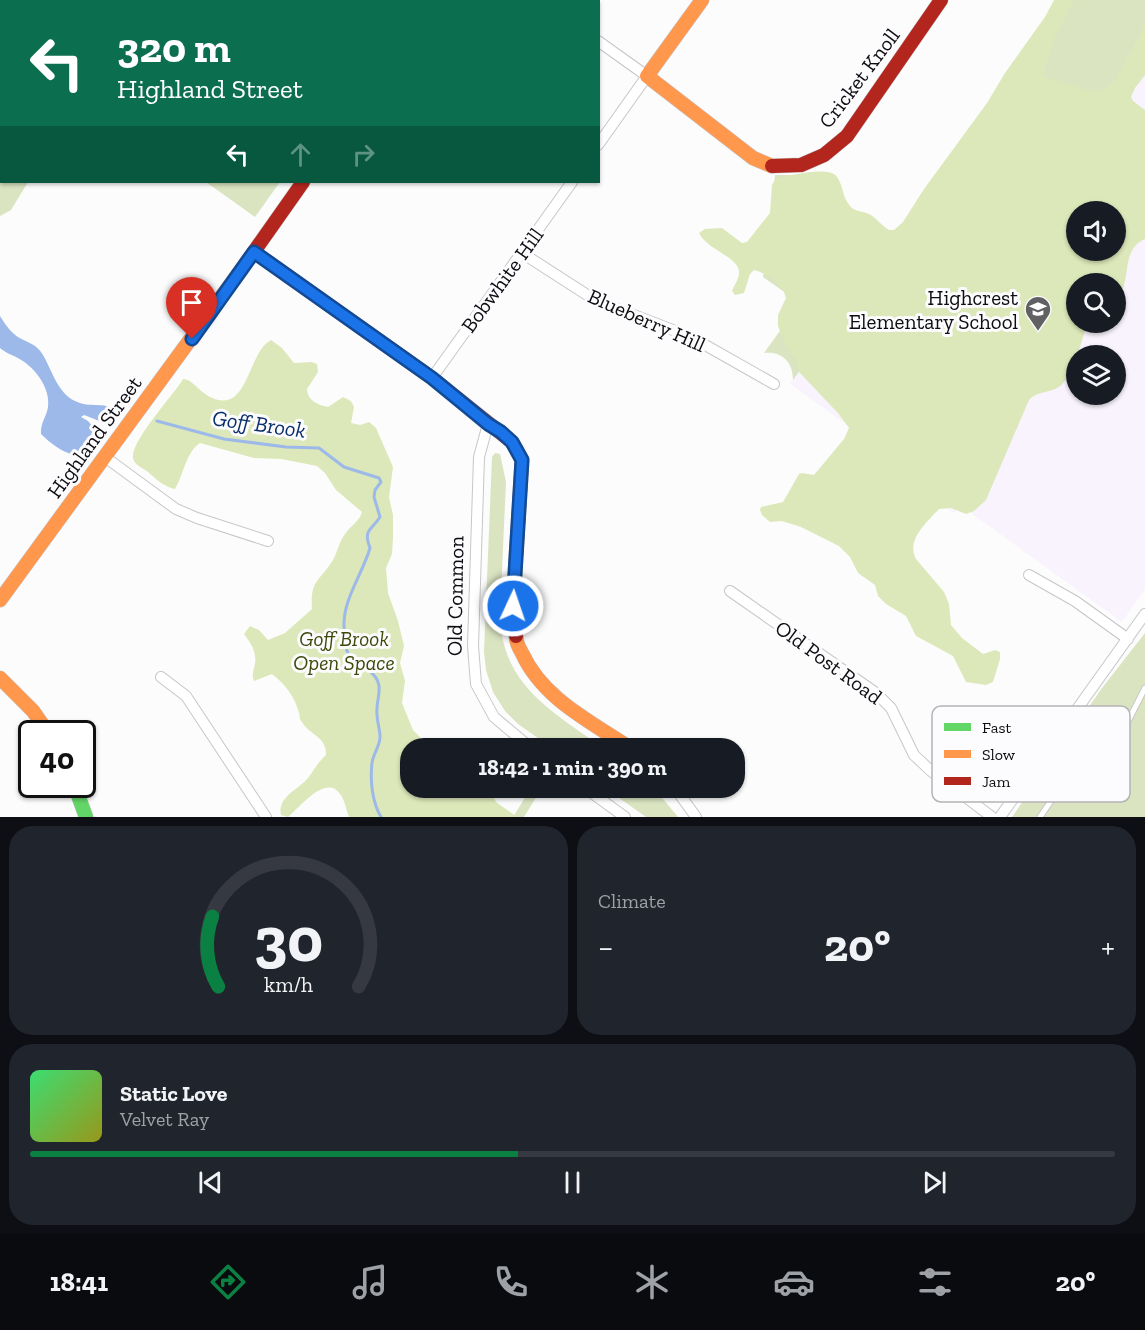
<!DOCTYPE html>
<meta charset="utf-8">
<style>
body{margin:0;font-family:"Zilla Slab",serif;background:#20242c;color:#f1f3f6;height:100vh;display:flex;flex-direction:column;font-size:22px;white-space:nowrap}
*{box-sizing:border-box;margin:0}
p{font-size:20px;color:#9ea1a6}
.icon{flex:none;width:33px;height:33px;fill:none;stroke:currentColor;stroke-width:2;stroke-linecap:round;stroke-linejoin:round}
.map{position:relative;height:817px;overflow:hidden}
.sheet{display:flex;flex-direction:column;gap:9px;padding:9px;background:#0d0f14;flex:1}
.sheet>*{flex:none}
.banner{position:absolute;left:0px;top:0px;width:600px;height:183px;box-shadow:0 2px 4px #0004;background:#0b6e4f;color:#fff;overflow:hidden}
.tools{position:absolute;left:1066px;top:201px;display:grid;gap:12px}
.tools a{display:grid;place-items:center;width:60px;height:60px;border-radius:50%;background:#171b24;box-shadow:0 2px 4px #0004;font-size:30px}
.speed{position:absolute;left:18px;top:720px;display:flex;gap:12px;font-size:30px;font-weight:700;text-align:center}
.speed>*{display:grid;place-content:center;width:78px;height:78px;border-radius:50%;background:#171b24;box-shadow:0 2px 4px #0004;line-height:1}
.speed .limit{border:3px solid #111;border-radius:9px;background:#fff;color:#111}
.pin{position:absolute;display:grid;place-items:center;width:51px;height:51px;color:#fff;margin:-62px -26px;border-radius:50% 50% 50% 0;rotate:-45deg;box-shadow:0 0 6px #0007}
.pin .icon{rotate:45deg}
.me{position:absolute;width:66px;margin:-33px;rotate:3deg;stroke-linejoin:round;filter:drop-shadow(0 0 4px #0008)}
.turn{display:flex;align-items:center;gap:21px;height:126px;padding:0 18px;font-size:27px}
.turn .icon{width:78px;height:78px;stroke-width:2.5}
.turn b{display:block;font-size:42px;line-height:51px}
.lanes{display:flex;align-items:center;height:57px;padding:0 18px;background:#0003;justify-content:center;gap:30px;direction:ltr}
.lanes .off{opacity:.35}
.big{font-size:45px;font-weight:700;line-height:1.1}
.sheet .widget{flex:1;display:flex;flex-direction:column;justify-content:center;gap:9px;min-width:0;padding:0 21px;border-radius:24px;background:#20242c}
.sheet .dial{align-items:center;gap:0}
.dial svg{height:156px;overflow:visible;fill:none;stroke:#363941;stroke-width:7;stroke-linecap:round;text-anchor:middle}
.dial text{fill:#f1f3f6;stroke:none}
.song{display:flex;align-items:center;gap:18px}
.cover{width:72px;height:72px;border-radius:9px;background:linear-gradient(135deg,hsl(140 70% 55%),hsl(60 70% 35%))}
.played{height:6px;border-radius:3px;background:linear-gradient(90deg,#0b8043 45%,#363941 45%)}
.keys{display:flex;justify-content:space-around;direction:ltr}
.heat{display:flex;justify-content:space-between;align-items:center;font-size:33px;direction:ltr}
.sheet .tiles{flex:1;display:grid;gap:9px;grid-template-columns:1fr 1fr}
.widget:last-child{grid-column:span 2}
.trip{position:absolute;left:400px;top:738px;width:345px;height:60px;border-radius:24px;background:#171b24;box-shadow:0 2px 4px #0004;font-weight:700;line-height:60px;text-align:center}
.tab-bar{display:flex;height:96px;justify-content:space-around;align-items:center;background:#090b0e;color:#9ea1a6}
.tab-bar .icon{width:42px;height:42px}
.tab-bar .selected{color:#0b8043}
.tab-bar b{font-size:27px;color:#f1f3f6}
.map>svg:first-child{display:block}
</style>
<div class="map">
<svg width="1145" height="817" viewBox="0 0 1145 817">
<rect width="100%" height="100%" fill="#fcfcfc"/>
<path fill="#f8f3fd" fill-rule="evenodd" d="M1145,42V589L1122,622L961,506L954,513L904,477L909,469L790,384L861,284ZM1077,212H1116V250H1077ZM1077,284H1116V322H1077ZM1077,356H1116V394H1077Z"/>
<g fill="#dae4c1">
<path d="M1061,0H1145V42L1020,214L861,285L793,380C793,362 782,351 764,353L800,303L763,277L775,175H796L883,254Z"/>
<path d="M0,70L2,182H28L11,210L0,216Z"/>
<path d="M206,182H280L255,217Z"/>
<path d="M495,453L500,454L506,482L500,614C501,685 552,711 603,748H552L518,724L505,711L493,692L486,670L484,652L492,457Z"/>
<path d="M1145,633V817H1012L1102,688Z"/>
<path d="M531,788H542L524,817H513Z"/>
<path d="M605,788H654L678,817H646Z"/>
</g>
<g fill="#dce8b9" fill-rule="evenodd">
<path d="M1054,0H1074L1054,39L1043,75L1045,78L1053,79L1092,92L1099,91L1110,86L1116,79L1145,25V75L1135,88L1131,97L1133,101L1145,110V239C1119,250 1133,284 1116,301V284H1077V322L1087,323C1083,338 1072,378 1059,387C1049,393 1037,391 1029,400L986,500L974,511L966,514L951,508L939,509C926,523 906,540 916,559L944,592L949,604L951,625L962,638L983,654L995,650L1000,652V659L993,682L986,685L966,682L953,656L916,636L906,616L886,604L878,596L875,585L858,573L850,557L839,546L801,527L782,521L770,522L762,515L760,510L761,507L783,502L799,474L802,473L814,475L844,439L849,428L838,413L799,372L795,358L786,346L778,326V315L786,298C783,284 767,273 754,270L750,274L744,293L735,295L732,291C734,285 739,279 739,273C740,257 708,251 699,233L705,229L722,228L742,243L747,242L770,213L772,185L776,178C789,176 830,165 837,177C844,187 842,197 850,206C855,212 864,211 871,215C877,219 882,226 889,230H894L903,222L924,189L987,103L1005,73L1045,17ZM1077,212H1116V250H1077Z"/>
<path d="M271,340L282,348L294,363L312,362L317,364L318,372L307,389C307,400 318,405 328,407L343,397L351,401L354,407L351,423L360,425L369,422L376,428L393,467L389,497L393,515V538L392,554L386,568L388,593L398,621L404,646L400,663L405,681L402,703L413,730L419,736L425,748H411V788H489L496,802L517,817H349C346,810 345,800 340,794C326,773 298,809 288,817L281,815C277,797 298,790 308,778C314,770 318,762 326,755C327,736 309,735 302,722C298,717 301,718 299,713C295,697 285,684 272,674L254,681C250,672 257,666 255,656C254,647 249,641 244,634L250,626L259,630L268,640L285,633L312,609C310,580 319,582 333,560C338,551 339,542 345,534C350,526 360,521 362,512L336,490L325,473L317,466L281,459L254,458L200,443C186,452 184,474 175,489C164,487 156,479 148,472C144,469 136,465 134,461C125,446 175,394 183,379L188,380C196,385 202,393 210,397C249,416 247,352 271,340Z"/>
</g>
<g fill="#9cb9e9">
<path d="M116,0H308L117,2Z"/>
<path d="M0,316C4,322 8,329 14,334C23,342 34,342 41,352C52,368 56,392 75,401C91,409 103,400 120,412L117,416L112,417L102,422L84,415L81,417L88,421L94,428C89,440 86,449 74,455C62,452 50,443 41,434C40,423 47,416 48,407C51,387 33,365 16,357C10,354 6,353 0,348Z"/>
</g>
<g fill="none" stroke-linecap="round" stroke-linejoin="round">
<path stroke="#9cb9e9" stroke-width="3" d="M157,421L224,439L286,447L319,448L344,467L379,478L381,482L375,490L374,497L380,517C371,531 363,529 370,548C363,573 343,599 344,626C345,635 344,646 348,653C357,666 377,670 379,686C380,694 377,701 377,709C376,719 380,728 380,737C380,746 373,754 372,763C370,780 372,802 381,817"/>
<g stroke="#c7c6c8" stroke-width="7">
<g id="lane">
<path d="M552,2L553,0"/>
<path d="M1040,817L1062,785L1088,759L1121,735L1145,688"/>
</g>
</g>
<g stroke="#c7c6c8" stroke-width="12">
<g id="street">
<path d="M541,0L543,2"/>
<path d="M598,41L647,76L598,145"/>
<path d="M522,253L595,300L691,337L774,384"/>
<path d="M432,378L572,182"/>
<path d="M488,424L479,457L473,646L476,684L494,717L531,748"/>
<path d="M105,457L176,509L197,518L268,541"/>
<path d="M1029,575L1075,601L1128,639"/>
<path d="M730,591L876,693L891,708L914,755L931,771L992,817"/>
<path d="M161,677L186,696L266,817"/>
<path d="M585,788L625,817"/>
<path d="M675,788L696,817"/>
<path d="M1000,817L1145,614"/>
</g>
</g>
<g stroke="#c7c6c8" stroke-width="15">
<path id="fast" d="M74,784L86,817"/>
</g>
<g stroke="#c7c6c8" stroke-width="15">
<g id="slow">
<path d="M702,0L647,76L753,158L772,166"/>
<path d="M431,2L433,0"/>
<path d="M0,600L241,270"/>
<path d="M516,636C516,642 519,648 522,653C543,699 590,721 630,748"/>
<path d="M0,678L33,711L49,734"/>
</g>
</g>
<g stroke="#c7c6c8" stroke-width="15">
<g id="jam">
<path d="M772,166L801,165L824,155L847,136L941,0"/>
<path d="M254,252L432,378L512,442L522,460L513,606L516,636"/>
<path d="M241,270L303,182"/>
</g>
</g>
<use href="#lane" stroke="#fff" stroke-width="5"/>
<use href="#street" stroke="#fff" stroke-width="10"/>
<use href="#fast" stroke="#63d668" stroke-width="14"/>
<use href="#slow" stroke="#ff974d" stroke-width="14"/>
<use href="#jam" stroke="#b3261e" stroke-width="14"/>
</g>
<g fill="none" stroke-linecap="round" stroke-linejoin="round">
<g stroke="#114b97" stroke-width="15">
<path id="route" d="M192,339L254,252L432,378L488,424L501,432L512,442L522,460L513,606"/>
</g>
<use href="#route" stroke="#1a73e8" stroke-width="10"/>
</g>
<defs>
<g id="school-pin" transform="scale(1.35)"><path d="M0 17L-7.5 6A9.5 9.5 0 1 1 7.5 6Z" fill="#616063" stroke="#fcfbfd"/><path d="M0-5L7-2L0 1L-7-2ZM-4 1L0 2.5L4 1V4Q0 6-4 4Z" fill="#fff"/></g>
</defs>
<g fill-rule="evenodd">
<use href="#school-pin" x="1038" y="309"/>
</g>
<g text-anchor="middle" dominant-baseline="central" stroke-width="6" stroke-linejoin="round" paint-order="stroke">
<g font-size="21" fill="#0e0c10" stroke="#fcfbfd">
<text transform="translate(859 78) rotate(-53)">Cricket Knoll</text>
<text transform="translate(502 280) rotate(-54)">Bobwhite Hill</text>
<text transform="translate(647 320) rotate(24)">Blueberry Hill</text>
<text transform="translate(94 437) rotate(-54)">Highland Street</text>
<text transform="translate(455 596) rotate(-89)">Old Common</text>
<text transform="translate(829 662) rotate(36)">Old Post Road</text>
</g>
<g font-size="21" fill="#0e0c10" stroke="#fcfbfd" text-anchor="end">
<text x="1018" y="297">Highcrest<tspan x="1018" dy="24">Elementary School</tspan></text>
</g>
<g font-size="21" font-style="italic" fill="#3c4909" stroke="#fcfbfd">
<text x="344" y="638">Goff Brook<tspan x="344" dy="24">Open Space</tspan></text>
</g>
<g font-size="22" font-style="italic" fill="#092e6a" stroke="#fcfbfd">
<text transform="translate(259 424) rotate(8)">Goff Brook</text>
</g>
</g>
<rect x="932" y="706" width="198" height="96" rx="9" fill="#fcfbfd" stroke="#b5b3b6" stroke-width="1.5"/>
<rect x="944" y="723" width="27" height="8" fill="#63d668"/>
<rect x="944" y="750" width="27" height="8" fill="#ff974d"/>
<rect x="944" y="777" width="27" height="8" fill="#b3261e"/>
<g font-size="16" fill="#0e0c10">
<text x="982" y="733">Fast</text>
<text x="982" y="760">Slow</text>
<text x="982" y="787">Jam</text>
</g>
</svg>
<div class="tools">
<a><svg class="icon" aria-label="sound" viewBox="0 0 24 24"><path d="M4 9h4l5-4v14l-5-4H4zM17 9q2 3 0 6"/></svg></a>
<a><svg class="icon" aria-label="search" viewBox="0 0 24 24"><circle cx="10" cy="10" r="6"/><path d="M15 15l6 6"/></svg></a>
<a><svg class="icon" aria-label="layers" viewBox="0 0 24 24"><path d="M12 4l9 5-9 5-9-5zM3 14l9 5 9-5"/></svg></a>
</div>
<div class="speed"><div class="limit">40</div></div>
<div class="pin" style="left:192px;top:339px;background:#d93025"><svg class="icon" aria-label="arrive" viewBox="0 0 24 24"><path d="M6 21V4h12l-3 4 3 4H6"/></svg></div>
<svg class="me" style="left:513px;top:606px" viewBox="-20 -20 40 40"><circle r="17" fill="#1a73e8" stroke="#fff" stroke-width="3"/><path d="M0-11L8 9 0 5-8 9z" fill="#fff"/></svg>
<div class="trip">18:42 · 1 min · 390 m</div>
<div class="banner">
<div class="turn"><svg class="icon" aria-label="left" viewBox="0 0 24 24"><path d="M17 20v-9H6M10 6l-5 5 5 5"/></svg><div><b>320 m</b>Highland Street</div></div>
<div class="lanes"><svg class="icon" aria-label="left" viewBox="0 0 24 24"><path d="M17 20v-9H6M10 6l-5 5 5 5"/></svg><svg class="icon off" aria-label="ahead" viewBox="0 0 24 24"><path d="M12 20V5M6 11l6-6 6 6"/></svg><svg class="icon off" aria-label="right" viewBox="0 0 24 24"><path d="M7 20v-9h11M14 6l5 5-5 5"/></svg></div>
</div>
</div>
<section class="sheet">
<div class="tiles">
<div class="widget dial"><svg viewBox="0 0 100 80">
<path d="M14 69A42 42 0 1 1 86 69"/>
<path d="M14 69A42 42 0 0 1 11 33" stroke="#0b8043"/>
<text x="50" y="56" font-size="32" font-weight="700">30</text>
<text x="50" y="72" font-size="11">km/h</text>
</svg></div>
<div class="widget"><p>Climate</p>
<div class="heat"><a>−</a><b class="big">20°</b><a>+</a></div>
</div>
<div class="widget">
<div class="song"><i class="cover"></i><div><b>Static Love</b><p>Velvet Ray</p></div></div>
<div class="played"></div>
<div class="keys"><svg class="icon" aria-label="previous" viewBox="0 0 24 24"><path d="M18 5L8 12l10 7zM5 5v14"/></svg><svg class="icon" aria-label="pause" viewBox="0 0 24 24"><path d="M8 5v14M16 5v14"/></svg><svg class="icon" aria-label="next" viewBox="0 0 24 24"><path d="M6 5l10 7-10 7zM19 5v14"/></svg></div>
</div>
</div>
</section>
<nav class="tab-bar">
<b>18:41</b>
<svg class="icon selected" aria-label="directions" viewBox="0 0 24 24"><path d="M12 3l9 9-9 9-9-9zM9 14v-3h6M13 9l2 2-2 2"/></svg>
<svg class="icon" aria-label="music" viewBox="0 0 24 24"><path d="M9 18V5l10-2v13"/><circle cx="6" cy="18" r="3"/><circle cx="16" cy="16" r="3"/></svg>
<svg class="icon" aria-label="phone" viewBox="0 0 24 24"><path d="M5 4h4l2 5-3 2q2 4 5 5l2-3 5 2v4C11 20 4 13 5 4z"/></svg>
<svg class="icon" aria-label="climate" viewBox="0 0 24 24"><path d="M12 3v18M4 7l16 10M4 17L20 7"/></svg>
<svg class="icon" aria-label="car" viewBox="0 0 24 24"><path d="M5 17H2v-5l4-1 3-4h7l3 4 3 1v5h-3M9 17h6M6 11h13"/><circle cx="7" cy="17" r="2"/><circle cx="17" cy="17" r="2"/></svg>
<svg class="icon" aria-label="filters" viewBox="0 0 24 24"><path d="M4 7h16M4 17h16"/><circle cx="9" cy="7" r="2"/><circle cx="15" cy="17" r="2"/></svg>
<b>20°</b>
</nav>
